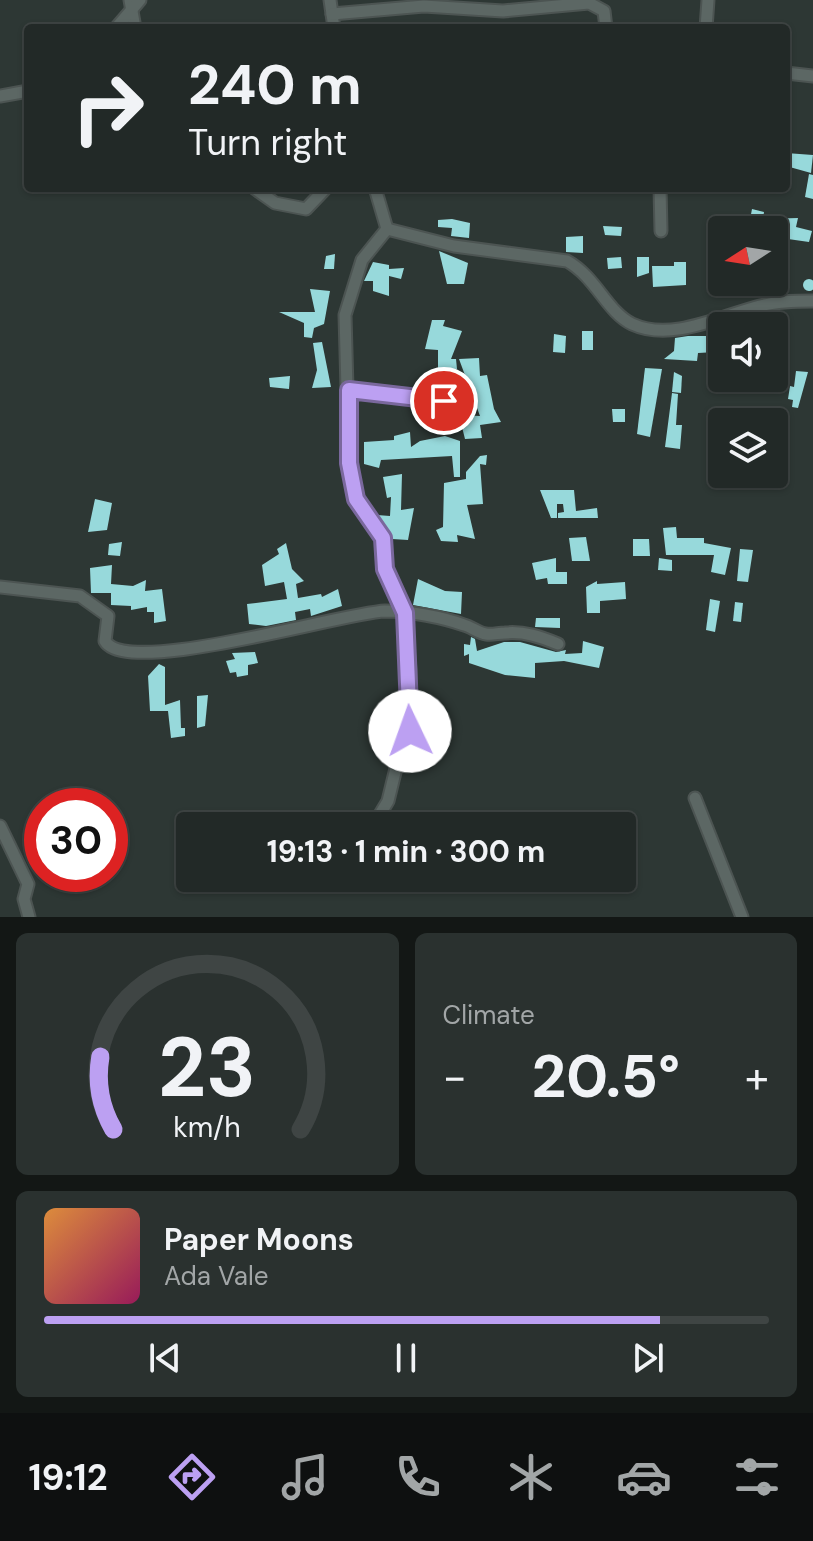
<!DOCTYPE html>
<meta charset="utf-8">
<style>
body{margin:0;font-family:"DM Sans",sans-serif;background:#2a312f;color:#f1f3f6;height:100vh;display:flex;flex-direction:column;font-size:30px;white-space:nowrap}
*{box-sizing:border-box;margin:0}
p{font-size:26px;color:#a2a6a7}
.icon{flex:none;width:44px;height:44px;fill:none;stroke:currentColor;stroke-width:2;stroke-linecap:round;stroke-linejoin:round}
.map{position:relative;height:917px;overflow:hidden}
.details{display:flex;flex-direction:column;gap:16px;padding:16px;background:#131715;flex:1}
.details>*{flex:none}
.banner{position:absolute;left:24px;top:24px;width:766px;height:168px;border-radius:8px;box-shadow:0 2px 6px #0004,0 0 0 2px #3f4544;background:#222927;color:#f1f3f6;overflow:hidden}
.needle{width:52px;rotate:258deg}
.fabs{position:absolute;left:708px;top:216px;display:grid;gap:16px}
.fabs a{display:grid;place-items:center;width:80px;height:80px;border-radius:8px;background:#222927;box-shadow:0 2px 6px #0004,0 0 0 2px #3f4544;font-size:40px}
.speed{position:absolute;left:24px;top:788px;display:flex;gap:16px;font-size:40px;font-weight:700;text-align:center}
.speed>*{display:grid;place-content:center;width:104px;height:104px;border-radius:50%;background:#222927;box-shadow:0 2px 6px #0004,0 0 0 2px #3f4544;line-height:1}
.speed .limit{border:12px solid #d22;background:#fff;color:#111}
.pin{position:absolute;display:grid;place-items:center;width:68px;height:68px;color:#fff;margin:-34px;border:4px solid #fff;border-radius:50%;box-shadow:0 2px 8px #0007}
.me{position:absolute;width:88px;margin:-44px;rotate:357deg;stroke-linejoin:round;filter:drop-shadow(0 0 6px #0008)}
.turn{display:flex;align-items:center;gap:28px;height:168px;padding:0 32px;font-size:36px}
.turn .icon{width:104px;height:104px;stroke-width:2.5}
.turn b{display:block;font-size:56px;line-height:68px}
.big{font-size:60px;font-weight:700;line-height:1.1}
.details .widget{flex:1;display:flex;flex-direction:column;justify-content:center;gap:12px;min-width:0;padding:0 28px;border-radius:12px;background:#2a312f}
.details .dial{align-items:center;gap:0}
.dial svg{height:208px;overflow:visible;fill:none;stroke:#3f4544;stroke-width:7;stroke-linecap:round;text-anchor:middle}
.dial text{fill:#f1f3f6;stroke:none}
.song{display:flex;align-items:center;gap:24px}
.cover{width:96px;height:96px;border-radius:12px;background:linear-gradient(135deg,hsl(30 70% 55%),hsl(330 70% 35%))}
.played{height:8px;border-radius:4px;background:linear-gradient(90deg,#bca0f2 85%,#3f4544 85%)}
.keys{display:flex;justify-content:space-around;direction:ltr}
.heat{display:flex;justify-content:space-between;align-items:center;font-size:44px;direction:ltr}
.details .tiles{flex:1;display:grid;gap:16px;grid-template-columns:1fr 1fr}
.widget:last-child{grid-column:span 2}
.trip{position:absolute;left:176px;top:812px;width:460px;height:80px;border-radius:8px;background:#222927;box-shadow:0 2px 6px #0004,0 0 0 2px #3f4544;font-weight:700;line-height:80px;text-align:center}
.menu{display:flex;height:128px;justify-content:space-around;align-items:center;background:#0e1010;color:#a2a6a7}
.menu .icon{width:56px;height:56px}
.menu .on{color:#bca0f2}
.menu b{font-size:36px;color:#f1f3f6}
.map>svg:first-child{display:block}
</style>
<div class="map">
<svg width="813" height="917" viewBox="0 0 813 917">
<rect width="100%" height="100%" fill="#2d3734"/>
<g fill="#97d9db">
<path d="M786,153L813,155L811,173L786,166Z"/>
<path d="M809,174L813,175V199L805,197Z"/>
<path d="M752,209L764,212L763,219L798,218L796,227L812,231L809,242L774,237V230H748Z"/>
<path d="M452,219L470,223L469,238L451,236L452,228L438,227V220Z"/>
<path d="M603,226L622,227L621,236L605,235Z"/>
<path d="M583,236V253L566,252V237Z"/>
<path d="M439,251L468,263L464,284H447Z"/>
<path d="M335,254L334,269H324L326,256Z"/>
<path d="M621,257L622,268L608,269L607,258Z"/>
<path d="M637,257H649V273L637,277Z"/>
<path d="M373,262L389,265V269L404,268L401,279L389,276V296L373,291V281H364Z"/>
<path d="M674,262H686V285L653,287L652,266H674Z"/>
<circle cx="809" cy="285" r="6"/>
<path d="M310,289L330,291L324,324L314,328L312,338L304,337V323L279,312H315Z"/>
<path d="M432,320H445L443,326L462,331L451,359H456L457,369L438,372V350L425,349Z"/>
<rect x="582" y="331" width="11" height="19"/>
<path d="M554,334L566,336L565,353L553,352Z"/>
<path d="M688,336H715L716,352L698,353L697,361L664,359L674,351L675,338Z"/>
<path d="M322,342L331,387L312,388L317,370L313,343Z"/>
<path d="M479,358L480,376L487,375L494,409L501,422L480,425L482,438L465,439L459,415L480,416L459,359Z"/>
<path d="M645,368L662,369L650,437L637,434Z"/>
<path d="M796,371L808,372L798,408L792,407L793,400L788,399L790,386L794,387Z"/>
<path d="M674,372L682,376L681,393L672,392Z"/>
<path d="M290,376L289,389L270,387L269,378Z"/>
<path d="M672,393L678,394L676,425H682L680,449L665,447Z"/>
<path d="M612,409H625V422H613Z"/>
<path d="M410,432L411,447L420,441L445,436L460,441V477H454L452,456L381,460L379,468L364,464V442L394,440V436Z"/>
<path d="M487,455L486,465L480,464L483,504L467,505L475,539L457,535L458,542L441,541L436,530L443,527L444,483L466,479V472L480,456Z"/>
<path d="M402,474L401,510L414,508L408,540L392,539L377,515L390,516L391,497L387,498L383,477Z"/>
<path d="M540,490H574L576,511L597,508L598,518H558V513L564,512L563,504H557V518H551Z"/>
<path d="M95,499L112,503L107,530L88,532Z"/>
<path d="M676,527L677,538H704V543L731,548L725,575L711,572L714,555H666L663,528Z"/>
<path d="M586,537L590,561H572L569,538Z"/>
<path d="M633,539H649L650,556H633Z"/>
<path d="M122,542L120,556L108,555L109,544Z"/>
<path d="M286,543L292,569L304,581L296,584L298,598L321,594L322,597L338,589L342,606L311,616L310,609L295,612L296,620L266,626L249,624L247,604L287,599L284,582L265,586L262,565L279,554L277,549Z"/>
<path d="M740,549L753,550L748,582L737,581Z"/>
<path d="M556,558V572H567V584H548L547,578L536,580L532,563Z"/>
<path d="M659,558L672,560V571L658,570Z"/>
<path d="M112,565L111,584L133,586L146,580L145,591L162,589L166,621L154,623V612H147V607L131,610V606L111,605V593H91L90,568Z"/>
<path d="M418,579L445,591L462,592L461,614L413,605Z"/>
<path d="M597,581V584L625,582L626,599L600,601V613H587L586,587Z"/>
<path d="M710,599L720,601L715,632L706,630Z"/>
<path d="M735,602L743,603L741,622L733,621Z"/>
<path d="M536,618H560V628L535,627Z"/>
<path d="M471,637L475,639L477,651L504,642H520L556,652L566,650L565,654L582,653L583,641L604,647L599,668L564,661L535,663V678L505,675L469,663V654L464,656V644L470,645Z"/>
<path d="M255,652L258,663L248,665V675L237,677L236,672L230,673L226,661L235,659L232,653Z"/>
<path d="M159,664L165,667V705L180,700L181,728H185V736L171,738L168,711H150L148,676Z"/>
<path d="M208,695L205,726L197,728V696Z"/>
</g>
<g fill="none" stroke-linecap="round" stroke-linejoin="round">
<g stroke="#4c5452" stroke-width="15">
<g id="minor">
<path d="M130,0L135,28"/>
<path d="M330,0L334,28"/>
<path d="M332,14L424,6L503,11L589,3L604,11L606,28"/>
<path d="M116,28L140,0"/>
<path d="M706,28L708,0"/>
<path d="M786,73L813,76"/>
<path d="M0,96L28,91"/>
<path d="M254,188L275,203L306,209L326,188"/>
<path d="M660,188L661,231"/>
<path d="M387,229L454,246L567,261C596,277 607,312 632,324C673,343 724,314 764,305C780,301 796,301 813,301"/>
<path d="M349,390L444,401"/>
<path d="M0,587L80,596L108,616L105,641C126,678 341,613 385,611C409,611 442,617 464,625C472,627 478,633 486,634C493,635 498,633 505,633C524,631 541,637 558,644"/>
<path d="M695,798L742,917"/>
<path d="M0,826L28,884L24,899L29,917"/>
<path d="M373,826L388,801L399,756L409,737L410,670L405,613L385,569L383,538L359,505L354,491L349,463L345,315L362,260L387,229L375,188"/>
</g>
</g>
<use href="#minor" stroke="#5c6764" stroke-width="11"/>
</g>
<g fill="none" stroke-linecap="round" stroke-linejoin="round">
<g stroke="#7a689d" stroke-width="20">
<path id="route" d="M410,731L405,613L385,569L383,538L356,499L349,463V390L444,401"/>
</g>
<use href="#route" stroke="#bca0f2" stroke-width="14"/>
</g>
</svg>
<div class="fabs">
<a><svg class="needle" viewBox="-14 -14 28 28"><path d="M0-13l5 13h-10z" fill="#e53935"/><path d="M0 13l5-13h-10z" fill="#a2a6a7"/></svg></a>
<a><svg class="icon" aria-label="sound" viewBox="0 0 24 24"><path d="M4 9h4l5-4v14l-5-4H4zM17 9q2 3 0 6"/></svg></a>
<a><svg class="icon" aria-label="layers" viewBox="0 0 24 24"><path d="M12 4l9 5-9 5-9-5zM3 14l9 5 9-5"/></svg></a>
</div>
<div class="speed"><div class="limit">30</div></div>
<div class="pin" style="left:444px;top:401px;background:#d93025"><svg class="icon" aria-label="arrive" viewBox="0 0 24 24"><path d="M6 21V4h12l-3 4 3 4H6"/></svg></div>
<svg class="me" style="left:410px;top:731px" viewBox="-20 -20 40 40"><circle r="19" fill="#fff"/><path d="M0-13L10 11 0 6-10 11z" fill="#bca0f2"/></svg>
<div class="trip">19:13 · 1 min · 300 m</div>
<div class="banner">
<div class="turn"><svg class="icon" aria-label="right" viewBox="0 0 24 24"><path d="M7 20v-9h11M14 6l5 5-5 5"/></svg><div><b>240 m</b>Turn right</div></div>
</div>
</div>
<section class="details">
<div class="tiles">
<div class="widget dial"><svg viewBox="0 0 100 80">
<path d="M14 69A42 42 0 1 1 86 69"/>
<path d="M14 69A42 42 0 0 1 9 41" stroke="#bca0f2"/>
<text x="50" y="56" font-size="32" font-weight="700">23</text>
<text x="50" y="72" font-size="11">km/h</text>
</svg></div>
<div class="widget"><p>Climate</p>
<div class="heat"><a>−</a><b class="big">20.5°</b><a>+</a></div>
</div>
<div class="widget">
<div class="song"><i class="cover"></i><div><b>Paper Moons</b><p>Ada Vale</p></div></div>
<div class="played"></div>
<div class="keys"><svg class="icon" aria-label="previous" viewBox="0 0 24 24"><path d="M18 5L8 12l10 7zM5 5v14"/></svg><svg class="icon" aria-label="pause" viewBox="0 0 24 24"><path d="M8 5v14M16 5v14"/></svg><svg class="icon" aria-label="next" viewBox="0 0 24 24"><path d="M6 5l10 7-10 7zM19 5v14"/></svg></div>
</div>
</div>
</section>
<nav class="menu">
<b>19:12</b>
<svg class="icon on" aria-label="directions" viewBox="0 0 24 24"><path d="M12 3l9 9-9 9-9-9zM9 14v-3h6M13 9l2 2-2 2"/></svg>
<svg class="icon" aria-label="music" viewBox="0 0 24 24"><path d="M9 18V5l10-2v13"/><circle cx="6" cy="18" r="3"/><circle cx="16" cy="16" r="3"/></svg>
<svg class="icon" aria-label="phone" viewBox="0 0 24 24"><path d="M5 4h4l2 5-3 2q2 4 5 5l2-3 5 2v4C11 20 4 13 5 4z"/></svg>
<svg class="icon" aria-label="climate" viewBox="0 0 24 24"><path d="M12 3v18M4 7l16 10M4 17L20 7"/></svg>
<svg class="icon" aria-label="car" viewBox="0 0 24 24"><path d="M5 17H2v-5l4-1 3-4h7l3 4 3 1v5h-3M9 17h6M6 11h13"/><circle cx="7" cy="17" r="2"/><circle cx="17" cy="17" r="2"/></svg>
<svg class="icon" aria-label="filters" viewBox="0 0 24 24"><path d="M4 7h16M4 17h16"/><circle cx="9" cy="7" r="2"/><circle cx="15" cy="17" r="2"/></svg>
</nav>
